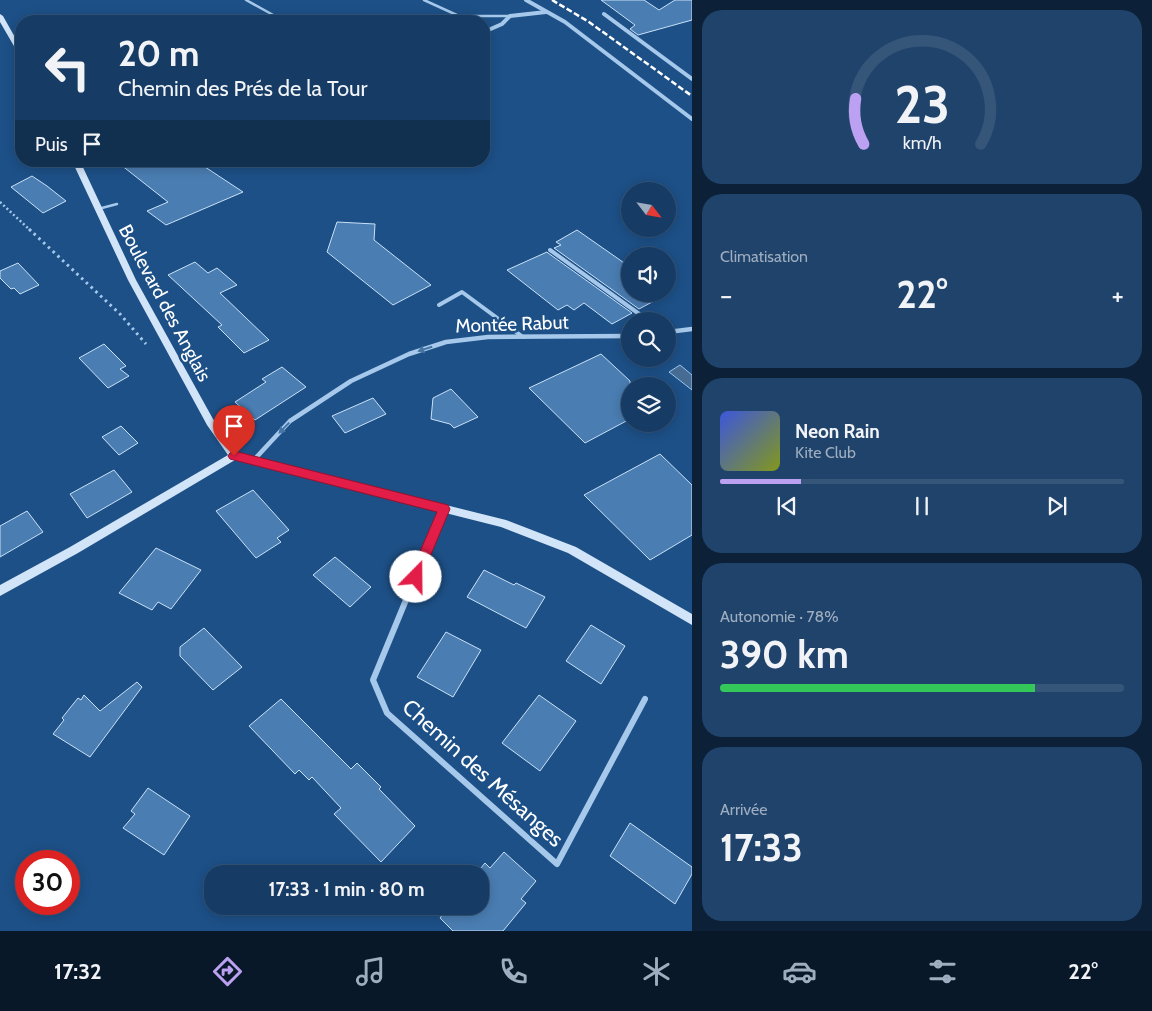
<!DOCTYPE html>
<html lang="fr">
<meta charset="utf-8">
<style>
body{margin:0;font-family:Cabin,sans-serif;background:#1f436b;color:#f1f3f6;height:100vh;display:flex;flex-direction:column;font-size:19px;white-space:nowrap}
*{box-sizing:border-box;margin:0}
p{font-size:16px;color:#9eadbf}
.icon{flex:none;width:28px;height:28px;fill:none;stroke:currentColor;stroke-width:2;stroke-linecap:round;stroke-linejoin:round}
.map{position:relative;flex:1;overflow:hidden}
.sheet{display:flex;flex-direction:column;gap:10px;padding:10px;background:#0c2138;width:460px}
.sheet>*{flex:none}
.top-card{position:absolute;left:15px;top:15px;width:475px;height:152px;border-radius:20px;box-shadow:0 2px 12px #0003,0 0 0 1px #355679;background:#163c65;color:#f1f3f6;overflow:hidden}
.needle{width:32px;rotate:121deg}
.fabs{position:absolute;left:621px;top:182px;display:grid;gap:10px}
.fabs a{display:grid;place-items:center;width:55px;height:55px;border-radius:50%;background:#163c65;box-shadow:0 2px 12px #0003,0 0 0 1px #355679;font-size:25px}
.speed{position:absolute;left:15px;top:850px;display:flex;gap:10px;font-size:25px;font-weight:700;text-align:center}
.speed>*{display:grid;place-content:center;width:65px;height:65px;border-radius:50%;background:#163c65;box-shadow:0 2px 12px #0003,0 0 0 1px #355679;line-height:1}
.speed .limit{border:8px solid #d22;background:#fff;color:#111}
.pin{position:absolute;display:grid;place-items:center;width:42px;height:42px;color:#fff;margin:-51px -21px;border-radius:50% 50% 50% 0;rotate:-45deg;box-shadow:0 0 5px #0007}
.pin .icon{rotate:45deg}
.me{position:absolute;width:55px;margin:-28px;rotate:22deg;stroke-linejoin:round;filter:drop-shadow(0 0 4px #0008)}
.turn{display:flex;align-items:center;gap:18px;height:105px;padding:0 20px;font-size:22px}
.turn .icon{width:65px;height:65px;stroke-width:2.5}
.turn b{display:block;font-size:35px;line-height:42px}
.then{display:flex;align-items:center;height:48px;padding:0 20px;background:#0003;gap:10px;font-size:19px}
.big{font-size:38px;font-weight:700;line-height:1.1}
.sheet .widget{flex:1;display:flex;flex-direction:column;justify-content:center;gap:8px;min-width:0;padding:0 18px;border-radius:20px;background:#1f436b}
.sheet .dial{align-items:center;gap:0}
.dial svg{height:130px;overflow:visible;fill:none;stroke:#355679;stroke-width:7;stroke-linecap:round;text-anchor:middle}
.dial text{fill:#f1f3f6;stroke:none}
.song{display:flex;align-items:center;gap:15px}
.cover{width:60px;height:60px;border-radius:8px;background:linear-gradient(135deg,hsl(230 70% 55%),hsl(70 70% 35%))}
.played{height:5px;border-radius:2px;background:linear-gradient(90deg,#bca0f2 20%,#355679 20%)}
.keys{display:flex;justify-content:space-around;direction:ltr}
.heat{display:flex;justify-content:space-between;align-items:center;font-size:28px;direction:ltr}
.charge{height:8px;border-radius:4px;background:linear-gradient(90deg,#34c759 78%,#355679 0)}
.trip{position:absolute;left:204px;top:865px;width:285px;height:50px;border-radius:20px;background:#163c65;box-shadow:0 2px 12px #0003,0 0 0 1px #355679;font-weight:700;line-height:50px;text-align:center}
.dock{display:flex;height:80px;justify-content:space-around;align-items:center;background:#091828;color:#9eadbf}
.dock .icon{width:35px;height:35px}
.dock .on{color:#bca0f2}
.dock b{font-size:22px;color:#f1f3f6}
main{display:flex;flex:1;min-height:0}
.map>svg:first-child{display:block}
</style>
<main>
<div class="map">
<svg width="692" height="931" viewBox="0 0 692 931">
<rect width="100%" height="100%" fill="#1d5087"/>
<path fill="#466c94" stroke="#98c4ed" d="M680,365L692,375V390L669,372Z"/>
<g fill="#4a7db2" stroke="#cae1f8">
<path d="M601,0H644L659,10L675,0H692V20L638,35L630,29L635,25Z"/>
<path d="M116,161H196L243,192L166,225L147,211L168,202Z"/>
<path d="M32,176L47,186L66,201L43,213L11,187Z"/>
<path d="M337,222L375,224L374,240L431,285L393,305L327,252Z"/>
<path d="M577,230L630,267V294H667L639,309L554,248L561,245L556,242Z"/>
<path d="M547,252L548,253L632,313L612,324L584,303L574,310L567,305L558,310L507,270Z"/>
<path d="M195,262L208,273L217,268L237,285L220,293L269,340L244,353L218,327L222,325L168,275Z"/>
<path d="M18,263L39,285L20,294L14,288L11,289L0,278V271Z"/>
<path d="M104,344L126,366L120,369L129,376L108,388L79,358Z"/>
<path d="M601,354L630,381V419L585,443L529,388Z"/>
<path d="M282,367L306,387L255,420L235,402L266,382L262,379Z"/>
<path d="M451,389L478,417L454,428L450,424L431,419L433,398Z"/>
<path d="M373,398L386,414L345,433L332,416Z"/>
<path d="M121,426L138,443L119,455L102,437Z"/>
<path d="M660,454L692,485V535L650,560L584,495Z"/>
<path d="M114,470L132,492L87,518L70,494Z"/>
<path d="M253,490L289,530L277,538L281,542L256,558L216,511Z"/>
<path d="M27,511L43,532L0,557V526Z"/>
<path d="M156,548L201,570L171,609L158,602L152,610L119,593Z"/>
<path d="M335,557L371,587L350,607L313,575Z"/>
<path d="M484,570L514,585L516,583L545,597L526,628L467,597Z"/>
<path d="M591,625L625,646L601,684L566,661Z"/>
<path d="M204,628L242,667L213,690L180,656V647Z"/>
<path d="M446,632L481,650L453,697L417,677Z"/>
<path d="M137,682L142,687L90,757L53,734L64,720L62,718L78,698L81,700L84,695L100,711Z"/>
<path d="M539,695L576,721L540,771L502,743Z"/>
<path d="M281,699L351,769L357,763L381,787L379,789L415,826L381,862L334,814L341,808L312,777L309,780L299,770L295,774L249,726Z"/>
<path d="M148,788L190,816L164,855L123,828L135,814L131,811Z"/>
<path d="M630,823L692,867V874L675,904L610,856Z"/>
<path d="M504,852L536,881L521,899L526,903L503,931H453L440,918L449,906H480V874H476L485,863L490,868Z"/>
</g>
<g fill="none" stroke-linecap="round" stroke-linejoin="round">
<path stroke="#a5c8eb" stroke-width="2.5" stroke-dasharray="2 2.5" stroke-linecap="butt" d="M0,202L31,231"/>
<path stroke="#a5c8eb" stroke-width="3" stroke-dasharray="2.5 4" stroke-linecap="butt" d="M29,229L120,314L146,344"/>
<g stroke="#a5c8eb" stroke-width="2.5">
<path d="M246,0L284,21"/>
<path d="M424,0L459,16H510"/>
<path d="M98,209L117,204"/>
</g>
<g stroke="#a5c8eb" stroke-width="4">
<path d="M550,250L649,321"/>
<path d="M439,305L462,292L523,337"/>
</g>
<g stroke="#a5c8eb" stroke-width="4">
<path d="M526,0L565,22L692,119"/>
<path d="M604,14L692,79"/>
<path d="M484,32L502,24L510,16L546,12"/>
</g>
<g stroke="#a5c8eb" stroke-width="4.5">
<path d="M668,332L692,329"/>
<path d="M253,461L290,421L351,381L409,354L446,342L488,337L630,336"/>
<path d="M434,533L444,509"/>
</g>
<path stroke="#a5c8eb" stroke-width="6" d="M434,532L373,680L387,713L557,864L645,699"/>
<g fill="#d1e4f8" fill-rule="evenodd">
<path d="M0,14L3,16L21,48V55L18,53L0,22Z"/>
<path d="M72,161H80L136,280L213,419L237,453L506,520L576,547L692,614V625L568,553L501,527L235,460L78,553L0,596V585L70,547L228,455L207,425L128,280Z"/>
</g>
<path stroke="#fff" stroke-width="2.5" stroke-dasharray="6 2.5" stroke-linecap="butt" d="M552,0L589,22L692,96"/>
</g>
<defs><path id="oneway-solid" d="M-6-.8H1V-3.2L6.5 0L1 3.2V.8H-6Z" transform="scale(1.25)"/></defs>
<g fill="#4674a5">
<use href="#oneway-solid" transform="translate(425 349) rotate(162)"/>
<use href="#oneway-solid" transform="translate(284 428) rotate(134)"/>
</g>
<path fill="#e11d48" stroke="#92132f" d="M234,451L448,505L450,509L420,581L416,582L411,581L409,577L437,512L230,459L228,456L230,453Z"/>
<g text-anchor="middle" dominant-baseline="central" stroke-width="5" stroke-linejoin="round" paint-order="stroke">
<g font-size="19" fill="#fff" stroke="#1d5087">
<text transform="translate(165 303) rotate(62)">Boulevard des Anglais</text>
<text transform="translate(512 324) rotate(-2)">Montée Rabut</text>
</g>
<g font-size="22" fill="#fff" stroke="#1d5087">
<text transform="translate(483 773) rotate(42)">Chemin des Mésanges</text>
</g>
</g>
</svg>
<div class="fabs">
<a><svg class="needle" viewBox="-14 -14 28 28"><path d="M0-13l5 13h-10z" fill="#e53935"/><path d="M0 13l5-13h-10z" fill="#9eadbf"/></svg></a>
<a><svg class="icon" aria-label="sound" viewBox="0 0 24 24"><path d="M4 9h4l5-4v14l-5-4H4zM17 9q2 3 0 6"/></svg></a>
<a><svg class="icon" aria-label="search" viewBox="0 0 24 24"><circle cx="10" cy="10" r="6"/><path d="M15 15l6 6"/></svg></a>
<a><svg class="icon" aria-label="layers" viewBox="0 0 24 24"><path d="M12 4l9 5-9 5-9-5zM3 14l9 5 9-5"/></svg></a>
</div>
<div class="speed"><div class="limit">30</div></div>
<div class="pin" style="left:234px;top:456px;background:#d93025"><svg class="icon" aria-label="arrive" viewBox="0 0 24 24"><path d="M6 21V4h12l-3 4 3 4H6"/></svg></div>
<svg class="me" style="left:416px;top:577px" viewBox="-20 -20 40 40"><circle r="19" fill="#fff"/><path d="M0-13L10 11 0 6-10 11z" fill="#e11d48"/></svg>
<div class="trip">17:33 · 1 min · 80 m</div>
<div class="top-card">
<div class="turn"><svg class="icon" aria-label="left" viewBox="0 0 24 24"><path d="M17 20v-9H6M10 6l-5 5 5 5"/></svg><div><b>20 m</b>Chemin des Prés de la Tour</div></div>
<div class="then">Puis<svg class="icon" aria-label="arrive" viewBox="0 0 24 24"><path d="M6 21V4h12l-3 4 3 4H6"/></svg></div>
</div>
</div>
<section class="sheet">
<div class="widget dial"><svg viewBox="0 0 100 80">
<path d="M14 69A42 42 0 1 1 86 69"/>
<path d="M14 69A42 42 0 0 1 9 41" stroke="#bca0f2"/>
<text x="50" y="56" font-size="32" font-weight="700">23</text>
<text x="50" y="72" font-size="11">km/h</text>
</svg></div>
<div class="widget"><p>Climatisation</p>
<div class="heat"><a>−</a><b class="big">22°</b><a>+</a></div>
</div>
<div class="widget">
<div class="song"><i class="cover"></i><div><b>Neon Rain</b><p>Kite Club</p></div></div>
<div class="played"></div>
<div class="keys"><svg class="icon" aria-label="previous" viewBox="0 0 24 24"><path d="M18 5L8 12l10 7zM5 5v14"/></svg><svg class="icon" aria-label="pause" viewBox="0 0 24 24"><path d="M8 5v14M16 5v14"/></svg><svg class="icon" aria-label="next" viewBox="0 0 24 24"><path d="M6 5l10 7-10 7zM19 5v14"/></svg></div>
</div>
<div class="widget"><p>Autonomie · 78%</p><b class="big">390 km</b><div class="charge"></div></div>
<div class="widget"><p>Arrivée</p><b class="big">17:33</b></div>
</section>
</main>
<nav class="dock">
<b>17:32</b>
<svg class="icon on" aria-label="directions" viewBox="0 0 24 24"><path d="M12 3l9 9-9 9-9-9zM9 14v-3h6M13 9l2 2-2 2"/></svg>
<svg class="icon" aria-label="music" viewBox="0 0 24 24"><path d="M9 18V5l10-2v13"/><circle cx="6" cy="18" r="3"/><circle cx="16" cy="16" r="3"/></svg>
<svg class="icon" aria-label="phone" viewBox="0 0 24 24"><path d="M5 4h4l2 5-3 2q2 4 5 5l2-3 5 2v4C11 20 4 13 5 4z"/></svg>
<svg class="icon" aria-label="climate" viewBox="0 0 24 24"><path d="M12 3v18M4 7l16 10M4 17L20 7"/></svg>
<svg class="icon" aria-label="car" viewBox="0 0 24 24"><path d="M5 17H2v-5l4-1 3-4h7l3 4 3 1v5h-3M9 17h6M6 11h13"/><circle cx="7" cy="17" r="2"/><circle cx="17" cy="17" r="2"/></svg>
<svg class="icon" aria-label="filters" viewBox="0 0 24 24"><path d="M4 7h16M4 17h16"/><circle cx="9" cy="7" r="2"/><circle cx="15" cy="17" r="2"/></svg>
<b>22°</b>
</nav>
